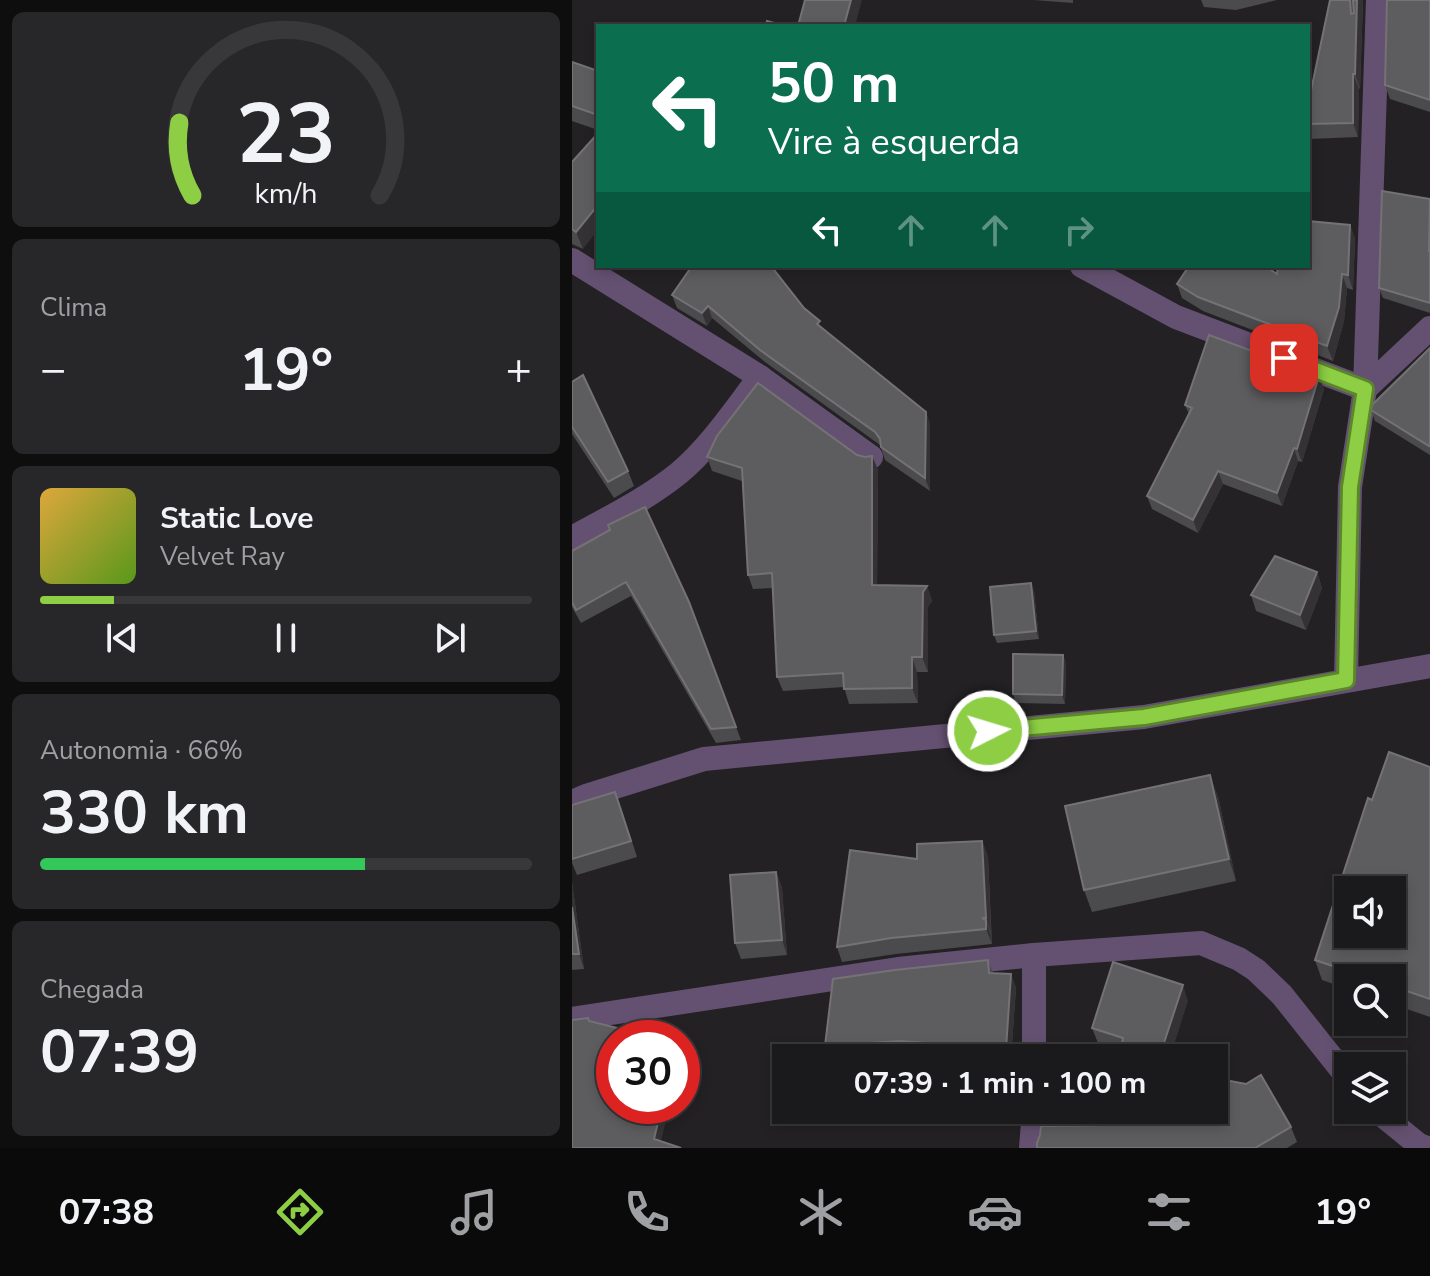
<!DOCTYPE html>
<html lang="pt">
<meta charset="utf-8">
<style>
body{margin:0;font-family:"Nunito Sans",sans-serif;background:#272628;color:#f1f3f6;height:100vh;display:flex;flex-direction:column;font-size:30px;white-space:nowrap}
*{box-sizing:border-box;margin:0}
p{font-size:26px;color:#9fa0a3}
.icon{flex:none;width:44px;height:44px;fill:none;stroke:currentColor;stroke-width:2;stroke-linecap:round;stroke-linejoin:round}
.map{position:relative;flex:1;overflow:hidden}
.panel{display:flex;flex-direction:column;gap:12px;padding:12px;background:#0e0e0f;width:572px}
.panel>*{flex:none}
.banner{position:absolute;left:24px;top:24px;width:714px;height:244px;border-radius:0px;box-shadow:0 4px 12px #0003,0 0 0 2px #38383a;background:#0b6e4f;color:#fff;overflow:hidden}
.controls{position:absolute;left:762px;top:876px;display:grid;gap:16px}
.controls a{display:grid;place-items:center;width:72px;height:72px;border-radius:0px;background:#1a191b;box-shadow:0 4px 12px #0003,0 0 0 2px #38383a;font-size:40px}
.speed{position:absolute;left:24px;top:1020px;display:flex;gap:16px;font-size:40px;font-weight:700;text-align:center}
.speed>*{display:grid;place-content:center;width:104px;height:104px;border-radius:50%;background:#1a191b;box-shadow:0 4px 12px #0003,0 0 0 2px #38383a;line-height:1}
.speed .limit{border:12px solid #d22;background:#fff;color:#111}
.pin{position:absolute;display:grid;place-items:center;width:68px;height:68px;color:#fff;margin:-34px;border-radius:16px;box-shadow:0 4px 12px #0006}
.me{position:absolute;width:88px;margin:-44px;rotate:85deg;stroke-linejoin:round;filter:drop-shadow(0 0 6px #0008)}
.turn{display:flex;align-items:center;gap:28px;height:168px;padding:0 40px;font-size:36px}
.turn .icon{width:104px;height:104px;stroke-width:2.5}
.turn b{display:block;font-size:56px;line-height:68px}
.lanes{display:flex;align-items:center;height:76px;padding:0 40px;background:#0003;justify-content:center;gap:40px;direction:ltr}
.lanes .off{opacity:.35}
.big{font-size:60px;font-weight:700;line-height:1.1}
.panel .card{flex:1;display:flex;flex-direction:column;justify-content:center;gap:12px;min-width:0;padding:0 28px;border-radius:12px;background:#272628}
.panel .dial{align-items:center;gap:0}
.dial svg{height:208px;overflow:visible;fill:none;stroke:#38383a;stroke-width:7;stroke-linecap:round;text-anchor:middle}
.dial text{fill:#f1f3f6;stroke:none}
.song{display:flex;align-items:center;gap:24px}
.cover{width:96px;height:96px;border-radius:12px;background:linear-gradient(135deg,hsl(40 70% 55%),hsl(90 70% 35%))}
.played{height:8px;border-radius:4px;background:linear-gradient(90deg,#8dce44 15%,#38383a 15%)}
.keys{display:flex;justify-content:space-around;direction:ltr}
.heat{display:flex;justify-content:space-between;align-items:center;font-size:44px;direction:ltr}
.charge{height:12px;border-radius:6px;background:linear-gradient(90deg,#34c759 66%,#38383a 0)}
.trip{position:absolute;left:200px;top:1044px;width:456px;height:80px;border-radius:0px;background:#1a191b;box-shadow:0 4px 12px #0003,0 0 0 2px #38383a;font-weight:700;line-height:80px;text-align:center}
.tabs{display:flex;height:128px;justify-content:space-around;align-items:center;background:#0a0a0b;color:#9fa0a3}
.tabs .icon{width:56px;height:56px}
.tabs .selected{color:#8dce44}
.tabs b{font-size:36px;color:#f1f3f6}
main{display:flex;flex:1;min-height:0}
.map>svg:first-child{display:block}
</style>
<main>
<section class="panel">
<div class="card dial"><svg viewBox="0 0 100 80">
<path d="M14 69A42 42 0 1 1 86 69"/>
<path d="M14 69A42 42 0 0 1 9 41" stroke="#8dce44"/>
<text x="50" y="56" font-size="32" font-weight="700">23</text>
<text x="50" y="72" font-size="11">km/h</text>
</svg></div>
<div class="card"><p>Clima</p>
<div class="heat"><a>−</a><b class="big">19°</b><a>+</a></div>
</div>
<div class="card">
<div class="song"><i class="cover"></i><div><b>Static Love</b><p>Velvet Ray</p></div></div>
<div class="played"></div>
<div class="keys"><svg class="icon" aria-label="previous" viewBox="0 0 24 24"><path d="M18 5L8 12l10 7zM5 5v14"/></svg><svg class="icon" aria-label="pause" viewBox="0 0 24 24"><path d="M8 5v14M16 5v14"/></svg><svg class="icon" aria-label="next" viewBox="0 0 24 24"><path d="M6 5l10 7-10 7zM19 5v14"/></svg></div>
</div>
<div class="card"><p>Autonomia · 66%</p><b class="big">330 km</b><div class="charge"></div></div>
<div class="card"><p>Chegada</p><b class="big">07:39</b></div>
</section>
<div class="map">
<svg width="858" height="1148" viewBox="0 0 858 1148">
<rect width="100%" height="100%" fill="#232124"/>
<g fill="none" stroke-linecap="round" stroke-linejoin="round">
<g stroke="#645171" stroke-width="24">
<path d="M0,260L188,377L299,457"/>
<path d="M510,266L604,317L793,389L858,328"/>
<path d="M0,538C36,518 75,499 107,473C139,446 163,409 188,377"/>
<path d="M774,680L778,487L793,389L806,0"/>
<path d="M0,802L14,796L132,759L572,717L858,666"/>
<path d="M462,955V1058"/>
<path d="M0,1019L326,969L462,955L629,943L667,959L684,970L710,995L776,1078"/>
<path d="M804,1110L847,1145L855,1148"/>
<path d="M459,1148L462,1110"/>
</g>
</g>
<g fill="#4b4a4d">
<path d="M462,0H501V3Z"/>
<path d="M629,0H705L664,10L632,7Z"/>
<path d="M758,0H791L788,89L787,88L786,137L737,139L736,105Z"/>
<path d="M858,0V112L818,99L813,85Z"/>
<path d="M0,62L26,71V130L0,121Z"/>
<path d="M0,162L11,249L0,244Z"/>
<path d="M858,199V313L811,298L807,288Z"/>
<path d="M778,225L783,239L781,290L775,288L772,321L761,361L631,311L610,298L605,284L705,274Z"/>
<path d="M100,295L232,308L250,328L354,412L358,425V491L313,460L308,445L193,362L140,318L135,326L105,308Z"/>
<path d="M858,348V455L803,421L799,410Z"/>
<path d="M0,382L56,471L62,486L42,498L0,434Z"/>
<path d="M752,389L730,462L726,461L710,506L651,484L626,533L580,509L575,496L617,414L613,405Z"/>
<path d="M285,455L293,457L300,456L306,470L305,585L355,586L360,601L356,607V672H345L346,703L277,704L272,687L211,691L205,677L201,588L181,589L176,575L170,481L140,471L135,457Z"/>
<path d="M0,551L117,602L169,740L144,743L59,596L9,623L0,607Z"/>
<path d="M745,572L750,588L734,630L684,611L679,595Z"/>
<path d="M462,591L467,639L425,643L422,635Z"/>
<path d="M491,655L494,663L493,704L444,703L441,694Z"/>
<path d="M858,767V1017L820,1004V978H776V989L750,980L743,960L800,800Z"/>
<path d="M646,796L664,881L520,912L512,890Z"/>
<path d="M0,805L49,807L65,857L5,875L0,863Z"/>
<path d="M410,841L416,857L420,944L324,954L270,962L265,947L345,859Z"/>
<path d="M204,872L210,888L215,955L169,959L163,943Z"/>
<path d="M0,882L12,969L0,970Z"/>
<path d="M416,960L421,973L439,974L444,988L439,1058H376L333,1055L283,1058H257L253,1046Z"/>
<path d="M616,1001L549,1051L526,1043L520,1028Z"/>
<path d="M537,1125L719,1127L725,1142L715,1148H465Z"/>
</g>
<g fill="#343235">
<path d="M279,0H290L283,26H272Z"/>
<path d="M785,0H791L788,89L783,74Z"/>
<path d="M781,74L787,88L786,137L781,123Z"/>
<path d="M26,205V230L11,249L4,232Z"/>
<path d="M778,225L783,239L781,290L776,275Z"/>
<path d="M770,274L775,288L772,321L761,361L755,346Z"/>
<path d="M136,306L140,318L135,326L130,313Z"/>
<path d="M747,376L752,389L730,462L725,449Z"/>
<path d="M354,412L358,425V491L353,478Z"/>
<path d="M722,448L726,461L710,506L705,493Z"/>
<path d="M300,456L306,470L305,600L300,585Z"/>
<path d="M646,471L651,484L626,533L621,520Z"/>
<path d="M745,572L750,588L734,630L728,615Z"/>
<path d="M459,583L462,591L467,639L464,631Z"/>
<path d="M355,586L360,601L356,607V672L350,657L351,592Z"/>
<path d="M491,655L494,663L493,704L490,695Z"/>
<path d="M340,657L345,672L346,703L340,688Z"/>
<path d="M638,775L646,796L664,881L657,859Z"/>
<path d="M410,841L416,857L419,933L414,918Z"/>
<path d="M204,872L210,888L215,955L210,940Z"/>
<path d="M0,882L12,969L7,954L0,907Z"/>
<path d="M414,920L419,935L420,944L414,929Z"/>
<path d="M439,974L444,988L439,1058H437L434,1049Z"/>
<path d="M611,985L616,1001L598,1058H587Z"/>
<path d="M90,1106H98L87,1148L82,1139Z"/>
</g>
<g fill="#5d5c5f" stroke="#747275" stroke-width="2" fill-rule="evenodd">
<path d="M233,0H279L272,26H226Z"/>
<path d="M758,0H778L779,14L782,13L781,0H785L783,74H781V123L736,124V105Z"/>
<path d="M815,0H858V100L813,85Z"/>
<path d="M195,21L213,26H194Z"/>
<path d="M0,62L26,71V115L0,106Z"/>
<path d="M26,133V205L4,232L0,229V162Z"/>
<path d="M810,191L858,199L857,251H858V303L807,288Z"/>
<path d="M736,221L778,225L776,275L770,274L767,307L755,346L626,297L605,284L617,266H693L705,274L706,266H736Z"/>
<path d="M120,266H199L232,308L248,321L245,324L354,412L353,478L309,447L308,439L303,432L188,350L136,306L130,313L100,295Z"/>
<path d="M637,335L747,376L725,449L722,448L705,493L646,471L621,520L575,496L620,408L613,405Z"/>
<path d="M858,348V444L857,446L799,410L800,405Z"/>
<path d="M11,375L56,471L36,482L0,427V382Z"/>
<path d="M186,383L285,455L293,457L300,456V585L355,586L351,592L350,657H340V688L272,689L271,673L205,677L200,573L176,575L170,468L135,457L145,436Z"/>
<path d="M73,507L117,602L164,727L139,729L54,582L4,610L0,602V551L38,530L36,525Z"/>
<path d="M703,556L745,572L728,615L679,595Z"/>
<path d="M459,583L464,631L422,635L418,587Z"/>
<path d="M441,654L491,655L490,695L441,694Z"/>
<path d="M817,752L858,767V999L820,986V978H796L743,960L796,798L800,800ZM776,890H820V934H776Z"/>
<path d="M638,775L657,859L512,890L493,806Z"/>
<path d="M43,792L59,841L0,859V805Z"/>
<path d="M410,841L414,918H410L414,920V929L319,938L265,947L278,850L345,859V844Z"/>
<path d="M204,872L210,940L163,943L158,875Z"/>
<path d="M0,907L7,954H0Z"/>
<path d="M416,960L417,973L439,974L434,1049L328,1041L253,1046L261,979L323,970Z"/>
<path d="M541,962L611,985L587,1058H548L551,1038L520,1028Z"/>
<path d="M16,1018L17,1021L85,1038H42V1106H90L82,1139L109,1148H0V1020Z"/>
<path d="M689,1075L719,1127L683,1148H465V1143L468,1135L469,1126L537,1125L540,1110H642V1078L674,1084Z"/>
</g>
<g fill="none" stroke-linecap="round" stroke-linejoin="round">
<g stroke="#5c862c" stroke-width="20">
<path id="route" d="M416,731L572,717L774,680L778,487L793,389L712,358"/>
</g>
<use href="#route" stroke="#8dce44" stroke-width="14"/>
</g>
</svg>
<div class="controls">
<a><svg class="icon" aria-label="sound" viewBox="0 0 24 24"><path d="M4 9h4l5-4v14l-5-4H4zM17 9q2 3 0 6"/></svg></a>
<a><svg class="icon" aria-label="search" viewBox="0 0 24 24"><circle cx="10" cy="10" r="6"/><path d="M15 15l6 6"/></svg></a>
<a><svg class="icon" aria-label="layers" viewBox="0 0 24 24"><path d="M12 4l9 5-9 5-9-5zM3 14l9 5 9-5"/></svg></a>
</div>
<div class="speed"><div class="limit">30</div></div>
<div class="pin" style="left:712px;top:358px;background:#d93025"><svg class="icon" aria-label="arrive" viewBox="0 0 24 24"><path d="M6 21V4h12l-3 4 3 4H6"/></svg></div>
<svg class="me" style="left:416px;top:731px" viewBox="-20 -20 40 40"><circle r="17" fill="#8dce44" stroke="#fff" stroke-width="3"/><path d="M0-11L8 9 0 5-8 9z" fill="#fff"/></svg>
<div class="trip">07:39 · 1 min · 100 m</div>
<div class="banner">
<div class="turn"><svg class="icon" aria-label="left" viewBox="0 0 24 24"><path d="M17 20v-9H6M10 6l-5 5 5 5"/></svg><div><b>50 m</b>Vire à esquerda</div></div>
<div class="lanes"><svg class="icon" aria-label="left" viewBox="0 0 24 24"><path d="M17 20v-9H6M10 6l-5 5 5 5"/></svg><svg class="icon off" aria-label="ahead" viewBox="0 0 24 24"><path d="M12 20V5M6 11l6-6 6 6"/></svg><svg class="icon off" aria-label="ahead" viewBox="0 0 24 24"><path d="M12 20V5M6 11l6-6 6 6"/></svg><svg class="icon off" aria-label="right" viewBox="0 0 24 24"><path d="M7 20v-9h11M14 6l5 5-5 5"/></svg></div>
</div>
</div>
</main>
<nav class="tabs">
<b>07:38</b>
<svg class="icon selected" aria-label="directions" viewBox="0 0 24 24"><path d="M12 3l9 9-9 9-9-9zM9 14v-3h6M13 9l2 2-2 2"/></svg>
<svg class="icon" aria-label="music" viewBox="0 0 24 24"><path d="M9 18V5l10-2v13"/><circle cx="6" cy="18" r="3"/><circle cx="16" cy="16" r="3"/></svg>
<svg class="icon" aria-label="phone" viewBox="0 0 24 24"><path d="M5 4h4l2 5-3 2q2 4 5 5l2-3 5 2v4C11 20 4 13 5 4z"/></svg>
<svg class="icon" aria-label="climate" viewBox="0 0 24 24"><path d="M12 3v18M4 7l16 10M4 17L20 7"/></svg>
<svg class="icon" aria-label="car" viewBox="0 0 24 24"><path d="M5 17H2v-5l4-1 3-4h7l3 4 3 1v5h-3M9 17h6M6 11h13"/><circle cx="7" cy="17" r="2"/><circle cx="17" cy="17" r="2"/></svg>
<svg class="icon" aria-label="filters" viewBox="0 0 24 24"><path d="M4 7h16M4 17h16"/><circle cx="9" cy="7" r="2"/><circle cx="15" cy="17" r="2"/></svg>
<b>19°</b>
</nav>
